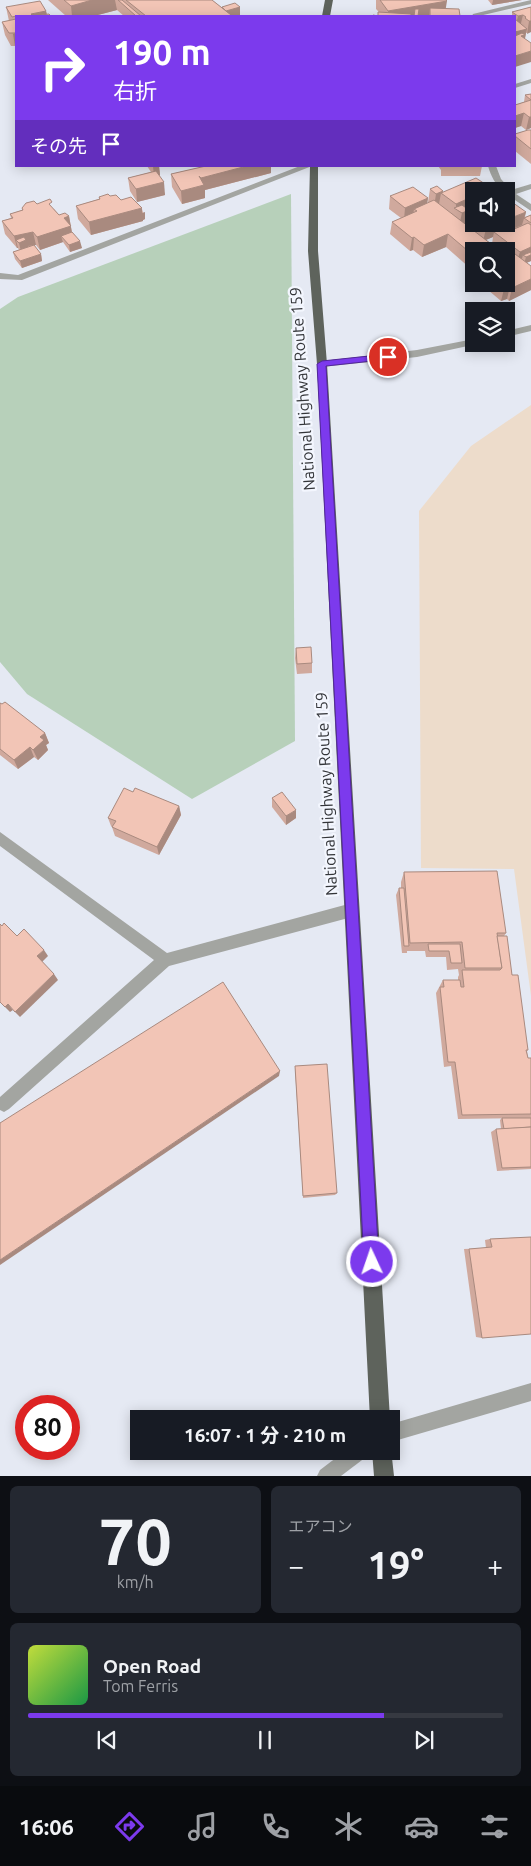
<!DOCTYPE html>
<html lang="ja">
<meta charset="utf-8">
<style>
body{margin:0;font-family:Ubuntu,"Noto Sans JP",sans-serif;background:#242831;color:#f1f3f6;height:100vh;display:flex;flex-direction:column;font-size:19px;white-space:nowrap}
*{box-sizing:border-box;margin:0}
p{font-size:16px;color:#9ea1a6}
.icon{flex:none;width:28px;height:28px;fill:none;stroke:currentColor;stroke-width:2;stroke-linecap:round;stroke-linejoin:round}
.map{position:relative;height:1476px;overflow:hidden}
.sheet{display:flex;flex-direction:column;gap:10px;padding:10px;background:#0d0f14;flex:1}
.sheet>*{flex:none}
.banner{position:absolute;left:15px;top:15px;width:501px;height:152px;border-radius:0px;box-shadow:0 2px 12px #0003;background:#7c3aed;color:#fff;overflow:hidden}
.tools{position:absolute;left:465px;top:182px;display:grid;gap:10px}
.tools a{display:grid;place-items:center;width:50px;height:50px;border-radius:0px;background:#171b24;box-shadow:0 2px 12px #0003;font-size:25px}
.speed{position:absolute;left:15px;top:1395px;display:flex;gap:10px;font-size:25px;font-weight:700;text-align:center}
.speed>*{display:grid;place-content:center;width:65px;height:65px;border-radius:50%;background:#171b24;box-shadow:0 2px 12px #0003;line-height:1}
.speed .limit{border:8px solid #d22;background:#fff;color:#111}
.pin{position:absolute;display:grid;place-items:center;width:42px;height:42px;color:#fff;margin:-21px;border:2px solid #fff;border-radius:50%;box-shadow:0 1px 5px #0007}
.me{position:absolute;width:55px;margin:-28px;rotate:357deg;stroke-linejoin:round;filter:drop-shadow(0 0 4px #0008)}
.turn{display:flex;align-items:center;gap:18px;height:105px;padding:0 15px;font-size:22px}
.turn .icon{width:65px;height:65px;stroke-width:2.5}
.turn b{display:block;font-size:35px;line-height:42px}
.then{display:flex;align-items:center;height:48px;padding:0 15px;background:#0003;gap:10px;font-size:19px}
.big{font-size:38px;font-weight:700;line-height:1.1}
.sheet .card{flex:1;display:flex;flex-direction:column;justify-content:center;gap:8px;min-width:0;padding:0 18px;border-radius:8px;background:#242831}
.sheet .dial{align-items:center;gap:0}
.dial b{font-size:65px;line-height:1}
.song{display:flex;align-items:center;gap:15px}
.cover{width:60px;height:60px;border-radius:8px;background:linear-gradient(135deg,hsl(70 70% 55%),hsl(140 70% 35%))}
.played{height:5px;border-radius:2px;background:linear-gradient(90deg,#7c3aed 75%,#363941 75%)}
.keys{display:flex;justify-content:space-around;direction:ltr}
.heat{display:flex;justify-content:space-between;align-items:center;font-size:28px;direction:ltr}
.sheet .tiles{flex:1;display:grid;gap:10px;grid-template-columns:1fr 1fr}
.card:last-child{grid-column:span 2}
.trip{position:absolute;left:130px;top:1410px;width:270px;height:50px;border-radius:0px;background:#171b24;box-shadow:0 2px 12px #0003;font-weight:700;line-height:50px;text-align:center}
.tab-bar{display:flex;height:80px;justify-content:space-around;align-items:center;background:#090b0e;color:#9ea1a6}
.tab-bar .icon{width:35px;height:35px}
.tab-bar .on{color:#7c3aed}
.tab-bar b{font-size:22px;color:#f1f3f6}
.map>svg:first-child{display:block}
</style>
<div class="map">
<svg width="531" height="1476" viewBox="0 0 531 1476">
<rect width="100%" height="100%" fill="#e5e9f3"/>
<path fill="#eddccb" d="M531,405V996L514,869L421,868L419,511L471,446Z"/>
<path fill="#b7d0ba" d="M291,194L295,741L192,799L27,694L0,662V309L18,297Z"/>
<g fill="none" stroke-linecap="round" stroke-linejoin="round">
<path fill="#a3a5a1" fill-rule="evenodd" d="M0,832L167,953L352,903L357,905L359,910L357,915L352,917L169,966L9,1109L4,1112L0,1110V1097L154,960L0,846Z"/>
<g fill="#a3a5a1" fill-rule="evenodd">
<path d="M531,0V4L479,16H472L473,14Z"/>
<path d="M531,79V83L515,88V84Z"/>
<path d="M300,166H312L22,280L0,279V273L18,275Z"/>
<path d="M488,166H496L501,179L511,190L531,184V189L516,194L531,204V211L506,194V191H503C495,184 491,176 488,166Z"/>
<path d="M531,1383V1401L391,1442V1424Z"/>
<path d="M345,1451H369L366,1457L341,1476H317L320,1470Z"/>
</g>
<g fill="#a3a5a1" fill-rule="evenodd">
<path d="M531,325V331L506,337V331Z"/>
<path d="M474,339V344H477L417,357L322,367L317,364L322,361L417,350Z"/>
</g>
<g fill="#5e635c" fill-rule="evenodd">
<path d="M325,0H333L330,16H322Z"/>
<path d="M310,166H318V251L327,364L390,1419H370L317,364L308,251Z"/>
<path d="M391,1449L394,1476H374L372,1451H391Z"/>
</g>
</g>
<g fill="#d0a99d" fill-rule="evenodd">
<path d="M48,0H212L222,8L240,7V16H124L117,10L94,16H66Z"/>
<path d="M376,0H446L445,8L460,16H373H378L379,12L376,9Z"/>
<path d="M488,0H522L492,5Z"/>
<path d="M6,7L46,11L47,14L16,16V46H11L5,35L2,22L9,21Z"/>
<path d="M531,7V32L526,33L525,39L515,67V16H512V12Z"/>
<path d="M531,94V128L526,130L521,126L515,128V105L524,102L525,95Z"/>
<path d="M531,130V164L515,151V134Z"/>
<path d="M147,166H159L160,175L159,176L165,195L137,202L130,191L128,178L151,172Z"/>
<path d="M206,166H271V173L205,190V198L182,204L172,187L171,174Z"/>
<path d="M438,166H482L480,176H441V170Z"/>
<path d="M491,188L490,191H474V208L469,210L467,222L465,223L468,226L470,216L474,215V224H506L526,212L525,217L531,215V261L526,263L531,266V290L509,301L507,299L501,301L481,284H506L507,257H506V251H499L495,248L494,251H474V268L471,269L446,247L422,257L413,250L410,251L390,234L392,222L401,218L389,209L390,196L428,198L427,203H429L428,202L430,189L443,192ZM493,237L492,244L486,240Z"/>
<path d="M110,196L142,209L145,219L143,220V221L91,235L78,219L76,206L99,199V197Z"/>
<path d="M37,204L54,209L59,215L69,216L72,232L82,248L70,252L63,242L40,250L36,245H34L41,254L42,261L22,268L15,259L13,252L19,250L18,248H17L5,234L2,221L11,218L10,214L22,210V208Z"/>
<path d="M296,648L312,663V673L297,674L295,658Z"/>
<path d="M0,703L45,733L49,743L46,745L48,750L38,760L34,757L18,769L0,755Z"/>
<path d="M272,798L296,818L286,825L272,807Z"/>
<path d="M179,806L181,815L159,855L115,836L112,827L111,826L108,818Z"/>
<path d="M404,872L506,933L504,936L528,1050L527,1051L528,1058H531V1118L458,1119L451,1066L444,1067L436,993L443,980H458V977L459,975L458,969L447,970L446,957H426L425,951H407V953H402L396,895L399,888H401V882Z"/>
<path d="M295,1066L337,1193L335,1195L303,1198L295,1070Z"/>
<path d="M502,1118H531V1169L497,1171L491,1132L496,1129H501L500,1120Z"/>
<path d="M531,1237L482,1338L476,1337L464,1249L486,1248L485,1240L490,1239Z"/>
</g>
<g fill="#a98a7f">
<path d="M92,0H115L117,10L94,16H72L71,6Z"/>
<path d="M493,0H522L492,5Z"/>
<path d="M447,1L445,13L430,8L429,16H414L415,9L414,16H388V11Z"/>
<path d="M240,7V16H226V11Z"/>
<path d="M46,11L47,16H32L31,14Z"/>
<path d="M523,15L520,27L515,29L518,16Z"/>
<path d="M529,21H531V32L527,34Z"/>
<path d="M527,29L524,42L515,44V32Z"/>
<path d="M16,33V46H15L13,34Z"/>
<path d="M531,51V62L515,67V56Z"/>
<path d="M524,113L521,126L515,128V116Z"/>
<path d="M529,117H531V128L526,130Z"/>
<path d="M153,166H159L160,175L154,177Z"/>
<path d="M247,166H271V173L205,190V198L182,204L181,191L201,186V178Z"/>
<path d="M164,182L165,195L137,202L136,189Z"/>
<path d="M443,191V195L441,193L439,204L434,207L436,194Z"/>
<path d="M474,196V208L469,210L467,222L459,226L462,213L456,209V204Z"/>
<path d="M428,198L426,211H417L414,209L413,216L404,220L405,208Z"/>
<path d="M142,208V213L145,212V219L143,220V221L91,235L89,222Z"/>
<path d="M526,212L522,225L498,235L494,232L493,237L483,241L486,229L498,224H506V220Z"/>
<path d="M69,216L73,239L61,236L63,242L40,250L37,237L64,218Z"/>
<path d="M33,232L36,245L28,246L29,253L22,256L19,243L16,240L18,248H17L14,236Z"/>
<path d="M448,234L446,247L422,257L424,245Z"/>
<path d="M414,237L413,250L410,251L412,238Z"/>
<path d="M80,241L82,248L70,252L69,245Z"/>
<path d="M495,247L494,251H484Z"/>
<path d="M531,247V261L524,264L526,257L523,255L521,262L516,264L520,252Z"/>
<path d="M41,254L42,261L22,268L20,261Z"/>
<path d="M474,256V268L471,269Z"/>
<path d="M531,279V290L509,301L512,288Z"/>
<path d="M510,286L507,299L501,301L504,289Z"/>
<path d="M45,733L49,743L46,745L48,750L38,760L33,750L40,737Z"/>
<path d="M30,747L34,757L18,769L14,760Z"/>
<path d="M179,806L181,815L159,855L157,847Z"/>
<path d="M296,810V818L286,825V816Z"/>
<path d="M44,950L48,956L41,963L37,956Z"/>
<path d="M54,974L58,980L20,1017L15,1012Z"/>
<path d="M8,1004L13,1010L10,1012L5,1007Z"/>
<path d="M280,1071L279,1076L0,1265V1260Z"/>
</g>
<g fill="#f2c5b6" stroke="#a98a7f">
<path d="M64,0H92L71,6Z"/>
<path d="M118,0H122L141,16H136Z"/>
<path d="M126,0H212L231,15L228,16H146Z"/>
<path d="M380,0H446L447,1L388,11Z"/>
<path d="M40,1L46,11L31,14L33,16L49,14L51,16H16L12,17L6,7Z"/>
<path d="M235,3L240,7L226,11L222,7Z"/>
<path d="M531,7V21H529L525,18L526,17L523,15L518,16L512,12Z"/>
<path d="M430,8L459,9L460,16H430Z"/>
<path d="M415,9H419L418,16H414Z"/>
<path d="M378,12L411,14V16H373V15L378,16Z"/>
<path d="M16,19V33H9L2,22Z"/>
<path d="M515,19L527,29L515,32Z"/>
<path d="M522,33L525,35L521,36L531,43V51L515,56V36Z"/>
<path d="M531,94V100L525,95Z"/>
<path d="M531,100V117H529L524,113L515,116V105Z"/>
<path d="M528,130H531V149L515,136V134Z"/>
<path d="M206,166H247L201,178L199,176L204,185L181,191L171,174Z"/>
<path d="M156,171L164,182L136,189L128,178Z"/>
<path d="M476,178L491,188L485,191H474V196L456,204L441,193Z"/>
<path d="M437,186L443,191L436,194L430,189Z"/>
<path d="M413,187L428,198L405,208L390,196Z"/>
<path d="M108,194L110,196L116,195L121,200L131,197L142,208L89,222L76,206L100,199L99,197Z"/>
<path d="M50,199L52,202L49,204L59,215L65,213L69,216L64,218L71,226L37,237L33,232L14,236L2,221L13,218L10,214L23,210L22,208L26,203L34,201L37,204Z"/>
<path d="M434,200L495,247L484,251H474V256L448,234L424,245L414,237L412,238L392,222L417,211L414,209Z"/>
<path d="M509,200L526,212L506,220V201Z"/>
<path d="M462,205L469,210L462,213L454,208Z"/>
<path d="M474,215V219L470,216Z"/>
<path d="M531,215V223L524,218Z"/>
<path d="M528,223L531,225V247L520,252L494,232L507,227L512,230Z"/>
<path d="M480,224H498L486,229Z"/>
<path d="M72,232L80,241L69,245L61,236Z"/>
<path d="M24,237L26,240L19,243L16,240Z"/>
<path d="M34,245L41,254L20,261L13,252Z"/>
<path d="M531,252V255L526,257L523,255Z"/>
<path d="M515,254L531,266V279L512,288L510,286L504,289L498,284H506V258Z"/>
<path d="M311,647L312,663L297,664L296,648Z"/>
<path d="M5,702L45,733L40,737L44,740L33,750L30,747L14,760L0,749V703L2,704Z"/>
<path d="M124,788L133,792L135,788L179,806L157,847L112,827L116,821L108,818Z"/>
<path d="M282,792L296,810L286,816L272,798Z"/>
<path d="M497,871L506,933H497L502,968H465L462,942L410,943L404,872Z"/>
<path d="M399,888H404L409,946H404Z"/>
<path d="M4,923L17,936L24,929L44,950L37,956L54,974L15,1012L8,1004L5,1007L0,1002V924L2,926Z"/>
<path d="M497,936H507L512,975H518L528,1050H526L528,1058H531V1114L462,1115L455,1062H448L440,987H444L443,980H460L461,987H464L462,970H500L502,968Z"/>
<path d="M428,944H460L462,963H451L449,951H429Z"/>
<path d="M223,982L280,1071L0,1260V1123Z"/>
<path d="M327,1064L337,1193L303,1196L295,1066Z"/>
<path d="M502,1118H531V1127L504,1129Z"/>
<path d="M531,1127V1167L502,1168L496,1129Z"/>
<path d="M531,1237V1334L482,1338L469,1249L492,1247L490,1239Z"/>
</g>
<path fill="#7c3aed" stroke="#51269a" d="M388,354L391,355V359L326,366L379,1262L377,1267L372,1270L366,1267L364,1262L317,364L322,361Z"/>
<g text-anchor="middle" dominant-baseline="central" stroke-width="4.5" stroke-linejoin="round" paint-order="stroke">
<g font-size="16" fill="#333539" stroke="#f3f6fe">
<text transform="translate(302 389) rotate(-94)">National Highway Route 159</text>
<text transform="translate(326 794) rotate(-93)">National Highway Route 159</text>
</g>
</g>
</svg>
<div class="tools">
<a><svg class="icon" aria-label="sound" viewBox="0 0 24 24"><path d="M4 9h4l5-4v14l-5-4H4zM17 9q2 3 0 6"/></svg></a>
<a><svg class="icon" aria-label="search" viewBox="0 0 24 24"><circle cx="10" cy="10" r="6"/><path d="M15 15l6 6"/></svg></a>
<a><svg class="icon" aria-label="layers" viewBox="0 0 24 24"><path d="M12 4l9 5-9 5-9-5zM3 14l9 5 9-5"/></svg></a>
</div>
<div class="speed"><div class="limit">80</div></div>
<div class="pin" style="left:388px;top:357px;background:#d93025"><svg class="icon" aria-label="arrive" viewBox="0 0 24 24"><path d="M6 21V4h12l-3 4 3 4H6"/></svg></div>
<svg class="me" style="left:372px;top:1262px" viewBox="-20 -20 40 40"><circle r="17" fill="#7c3aed" stroke="#fff" stroke-width="3"/><path d="M0-11L8 9 0 5-8 9z" fill="#fff"/></svg>
<div class="trip">16:07 · 1 分 · 210 m</div>
<div class="banner">
<div class="turn"><svg class="icon" aria-label="right" viewBox="0 0 24 24"><path d="M7 20v-9h11M14 6l5 5-5 5"/></svg><div><b>190 m</b>右折</div></div>
<div class="then">その先<svg class="icon" aria-label="arrive" viewBox="0 0 24 24"><path d="M6 21V4h12l-3 4 3 4H6"/></svg></div>
</div>
</div>
<section class="sheet">
<div class="tiles">
<div class="card dial"><b>70</b><p>km/h</p></div>
<div class="card"><p>エアコン</p>
<div class="heat"><a>−</a><b class="big">19°</b><a>+</a></div>
</div>
<div class="card">
<div class="song"><i class="cover"></i><div><b>Open Road</b><p>Tom Ferris</p></div></div>
<div class="played"></div>
<div class="keys"><svg class="icon" aria-label="previous" viewBox="0 0 24 24"><path d="M18 5L8 12l10 7zM5 5v14"/></svg><svg class="icon" aria-label="pause" viewBox="0 0 24 24"><path d="M8 5v14M16 5v14"/></svg><svg class="icon" aria-label="next" viewBox="0 0 24 24"><path d="M6 5l10 7-10 7zM19 5v14"/></svg></div>
</div>
</div>
</section>
<nav class="tab-bar">
<b>16:06</b>
<svg class="icon on" aria-label="directions" viewBox="0 0 24 24"><path d="M12 3l9 9-9 9-9-9zM9 14v-3h6M13 9l2 2-2 2"/></svg>
<svg class="icon" aria-label="music" viewBox="0 0 24 24"><path d="M9 18V5l10-2v13"/><circle cx="6" cy="18" r="3"/><circle cx="16" cy="16" r="3"/></svg>
<svg class="icon" aria-label="phone" viewBox="0 0 24 24"><path d="M5 4h4l2 5-3 2q2 4 5 5l2-3 5 2v4C11 20 4 13 5 4z"/></svg>
<svg class="icon" aria-label="climate" viewBox="0 0 24 24"><path d="M12 3v18M4 7l16 10M4 17L20 7"/></svg>
<svg class="icon" aria-label="car" viewBox="0 0 24 24"><path d="M5 17H2v-5l4-1 3-4h7l3 4 3 1v5h-3M9 17h6M6 11h13"/><circle cx="7" cy="17" r="2"/><circle cx="17" cy="17" r="2"/></svg>
<svg class="icon" aria-label="filters" viewBox="0 0 24 24"><path d="M4 7h16M4 17h16"/><circle cx="9" cy="7" r="2"/><circle cx="15" cy="17" r="2"/></svg>
</nav>
